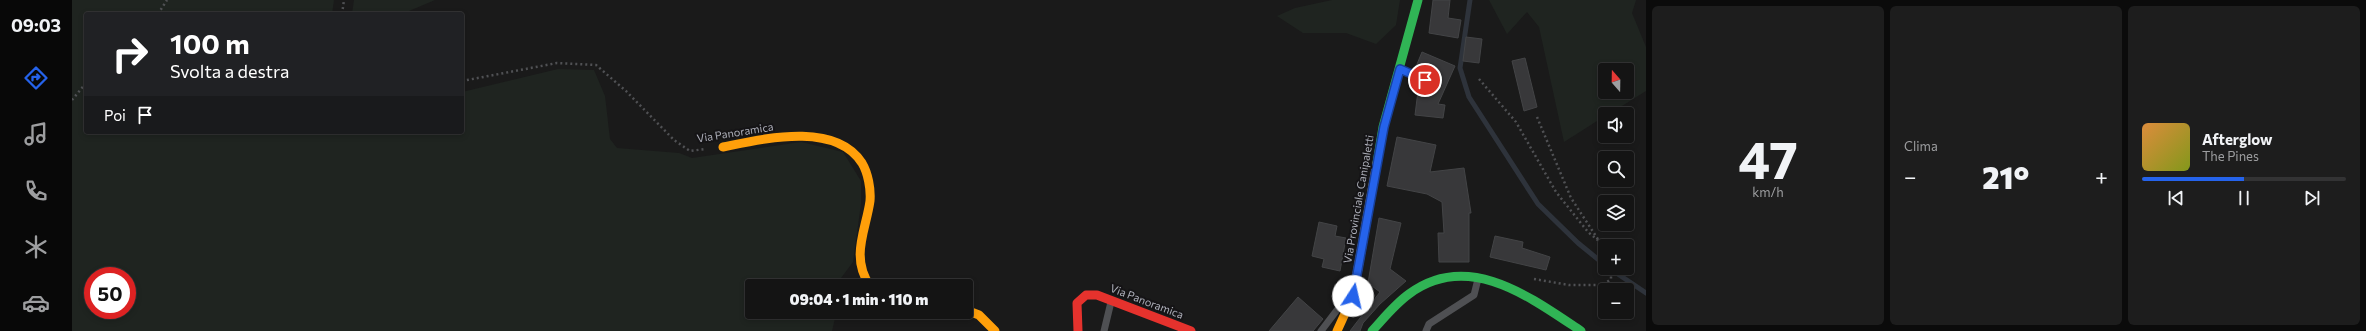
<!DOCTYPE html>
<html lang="it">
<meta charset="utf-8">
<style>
body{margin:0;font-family:Commissioner,sans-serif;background:#1d1d1d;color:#f1f3f6;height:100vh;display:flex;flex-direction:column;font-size:15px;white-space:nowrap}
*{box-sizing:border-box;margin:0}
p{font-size:13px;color:#9d9ea0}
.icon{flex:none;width:22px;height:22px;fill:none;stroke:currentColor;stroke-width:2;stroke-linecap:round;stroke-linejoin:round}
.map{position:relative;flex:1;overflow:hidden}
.drawer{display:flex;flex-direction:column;gap:6px;padding:6px;background:#0b0b0b;width:720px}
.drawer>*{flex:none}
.hud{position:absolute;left:12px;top:12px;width:380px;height:122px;border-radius:4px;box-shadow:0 2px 6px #0003,0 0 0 1px #333334;background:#202124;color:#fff;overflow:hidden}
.needle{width:26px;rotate:340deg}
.tools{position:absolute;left:1526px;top:63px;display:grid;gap:8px}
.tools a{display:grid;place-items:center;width:36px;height:36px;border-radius:4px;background:#141414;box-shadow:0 2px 6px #0003,0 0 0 1px #333334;font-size:20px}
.speed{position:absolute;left:12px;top:267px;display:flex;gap:8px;font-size:20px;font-weight:700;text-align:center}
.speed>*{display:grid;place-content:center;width:52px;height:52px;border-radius:50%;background:#141414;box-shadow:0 2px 6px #0003,0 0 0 1px #333334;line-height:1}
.speed .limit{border:6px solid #d22;background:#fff;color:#111}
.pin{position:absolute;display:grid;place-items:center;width:34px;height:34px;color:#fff;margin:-17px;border:2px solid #fff;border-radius:50%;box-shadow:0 1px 4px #0007}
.me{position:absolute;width:44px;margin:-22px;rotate:10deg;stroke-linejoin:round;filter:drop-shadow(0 0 3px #0008)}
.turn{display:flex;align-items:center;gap:14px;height:84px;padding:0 20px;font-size:18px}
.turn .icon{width:52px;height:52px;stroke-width:2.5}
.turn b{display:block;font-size:28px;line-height:34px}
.then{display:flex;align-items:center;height:38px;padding:0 20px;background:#0003;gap:8px;font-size:15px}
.big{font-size:30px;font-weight:800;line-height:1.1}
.drawer .tile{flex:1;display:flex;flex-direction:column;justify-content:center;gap:6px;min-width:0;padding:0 14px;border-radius:6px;background:#1d1d1d}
.drawer .dial{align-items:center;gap:0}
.dial b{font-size:52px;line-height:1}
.song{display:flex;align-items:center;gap:12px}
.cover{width:48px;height:48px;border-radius:6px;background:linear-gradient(135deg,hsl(30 70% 55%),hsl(70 70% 35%))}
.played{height:4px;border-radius:2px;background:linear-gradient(90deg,#2563eb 50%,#333334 50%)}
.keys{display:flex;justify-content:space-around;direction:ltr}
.heat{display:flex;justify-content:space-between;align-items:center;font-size:22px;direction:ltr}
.drawer .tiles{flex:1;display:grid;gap:6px;grid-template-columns:repeat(3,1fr)}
.trip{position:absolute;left:673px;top:279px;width:228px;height:40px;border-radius:4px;background:#141414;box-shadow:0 2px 6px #0003,0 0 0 1px #333334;font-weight:800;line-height:40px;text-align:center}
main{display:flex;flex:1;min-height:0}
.dock{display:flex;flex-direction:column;width:72px;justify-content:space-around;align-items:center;background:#080808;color:#9d9ea0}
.dock .icon{width:28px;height:28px}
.dock .selected{color:#2563eb}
.dock b{font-size:18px;color:#f1f3f6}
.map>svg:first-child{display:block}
</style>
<main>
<nav class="dock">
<b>09:03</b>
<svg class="icon selected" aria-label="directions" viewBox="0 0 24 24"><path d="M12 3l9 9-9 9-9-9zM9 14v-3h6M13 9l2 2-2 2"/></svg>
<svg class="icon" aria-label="music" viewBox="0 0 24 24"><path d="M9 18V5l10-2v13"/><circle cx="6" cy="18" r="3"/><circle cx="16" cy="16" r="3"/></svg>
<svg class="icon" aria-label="phone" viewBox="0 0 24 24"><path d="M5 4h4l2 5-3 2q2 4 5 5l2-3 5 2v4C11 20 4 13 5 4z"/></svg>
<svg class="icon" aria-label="climate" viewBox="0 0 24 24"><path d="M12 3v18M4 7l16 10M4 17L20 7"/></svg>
<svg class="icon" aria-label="car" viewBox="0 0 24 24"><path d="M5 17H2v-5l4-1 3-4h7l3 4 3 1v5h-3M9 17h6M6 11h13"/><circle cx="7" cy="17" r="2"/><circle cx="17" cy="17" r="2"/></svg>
</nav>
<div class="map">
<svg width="1574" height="331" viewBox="0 0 1574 331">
<rect width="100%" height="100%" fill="#1a1a1a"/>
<g fill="#1f2420" fill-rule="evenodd">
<path d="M0,0H262L260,14H14V132H390V92L486,69L522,70L533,96L538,139L545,148L607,153L620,158L729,142L771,152L789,181V204L781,262L763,286H680V312H760L763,318L760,331H0ZM21,276H55V310H21Z"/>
<path d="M282,0H363L330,14H280Z"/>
<path d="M1260,0H1328L1324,25L1304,44L1274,33H1231L1205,16L1223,8Z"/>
<path d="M1417,0H1564L1560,13L1574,47V91L1537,114H1533V116L1492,142L1467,27L1455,12L1435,34ZM1533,70H1555V92H1533Z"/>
</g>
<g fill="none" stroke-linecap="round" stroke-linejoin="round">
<g stroke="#2e333b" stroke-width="5">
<path d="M1398,0L1388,68L1397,97L1466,204L1506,243L1533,265"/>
<path d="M1537,268L1574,293"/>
</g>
</g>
<g fill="#38383a" stroke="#434446">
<path d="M1361,0H1378L1376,18L1389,20L1386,38L1357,33Z"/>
<path d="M1394,37L1410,39L1407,63L1391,61Z"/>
<path d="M1350,52L1383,66L1366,104L1373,105L1371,118L1343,115L1347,83L1354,85L1358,80L1355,76L1343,69Z"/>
<path d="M1453,58L1465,107L1452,111L1440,61Z"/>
<path d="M1325,137L1364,145L1358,172L1392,168L1399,213H1397V262H1367L1366,233H1372L1370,202L1355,194L1315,186Z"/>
<path d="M1307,218L1329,223L1318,269L1334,281L1308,304L1291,323L1288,331H1278L1308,292L1296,283Z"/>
<path d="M1247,222L1265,226L1263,236L1274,238L1268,271L1250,267L1252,259L1240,256Z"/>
<path d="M1423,236L1451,242L1450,248L1478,257L1474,270L1418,257Z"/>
<path d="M1226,297L1251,319L1241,331H1197Z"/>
</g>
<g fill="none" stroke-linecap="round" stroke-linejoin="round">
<g stroke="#505154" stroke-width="2.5" stroke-dasharray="2 3" stroke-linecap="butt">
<path d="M86,14L95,0"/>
<path d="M270,14L272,0"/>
<path d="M1407,79L1444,122L1484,192L1516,232L1528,242"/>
<path d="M390,81L485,63L524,65L554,91L602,140L618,151L633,149"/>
<path d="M0,100L14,83"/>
<path d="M1465,117L1499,198L1533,250"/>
<path d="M1462,279L1497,285H1531L1539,279V268"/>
</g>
<g stroke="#4f5053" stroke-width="7">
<path d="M1330,70L1353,80"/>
<path d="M1032,331L1039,302"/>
<path d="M1249,331L1265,310"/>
<path d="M1354,331L1357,324L1402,295L1406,279"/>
</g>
<g stroke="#30b455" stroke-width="9">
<path d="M1305,163L1311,127L1346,0"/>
<path d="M1300,331C1312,318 1323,304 1337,294C1396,250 1458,297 1509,331"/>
</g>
<g stroke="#ff9f0a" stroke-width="9">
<path d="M651,147C691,139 763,121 790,163C796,173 799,189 798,201C794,230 778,257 798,286"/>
<path d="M894,310L907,315L923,331"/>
<path d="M1265,331L1281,296L1305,163"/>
</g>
<path stroke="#e5322d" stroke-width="9" d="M1006,331L1005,303L1014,295H1025L1119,331"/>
</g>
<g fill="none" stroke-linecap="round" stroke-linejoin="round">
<g stroke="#184099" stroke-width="10">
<path id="route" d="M1281,296L1312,127L1328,69L1353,80"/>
</g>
<use href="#route" stroke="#2563eb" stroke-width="7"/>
</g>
<g text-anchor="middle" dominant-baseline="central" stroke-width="4" stroke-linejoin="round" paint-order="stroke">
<g font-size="11" fill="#adafb9" stroke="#151416">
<text transform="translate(663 132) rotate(-9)">Via Panoramica</text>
<text transform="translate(1286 199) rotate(-80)">Via Provinciale Canipaletti</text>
<text transform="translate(1075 301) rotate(21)">Via Panoramica</text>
</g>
</g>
</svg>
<div class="tools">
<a><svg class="needle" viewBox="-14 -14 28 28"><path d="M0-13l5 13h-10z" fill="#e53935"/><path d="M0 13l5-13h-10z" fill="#9d9ea0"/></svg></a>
<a><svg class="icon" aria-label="sound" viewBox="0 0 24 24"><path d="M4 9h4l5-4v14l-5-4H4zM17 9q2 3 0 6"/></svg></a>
<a><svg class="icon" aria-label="search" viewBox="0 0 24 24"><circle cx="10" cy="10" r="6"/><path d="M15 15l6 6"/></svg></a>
<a><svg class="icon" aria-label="layers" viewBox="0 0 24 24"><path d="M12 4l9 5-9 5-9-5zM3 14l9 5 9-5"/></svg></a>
<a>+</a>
<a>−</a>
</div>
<div class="speed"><div class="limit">50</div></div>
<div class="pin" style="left:1353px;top:80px;background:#d93025"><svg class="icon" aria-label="arrive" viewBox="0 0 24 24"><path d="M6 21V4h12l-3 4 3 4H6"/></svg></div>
<svg class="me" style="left:1281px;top:296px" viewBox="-20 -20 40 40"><circle r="19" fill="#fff"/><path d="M0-13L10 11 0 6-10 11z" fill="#2563eb"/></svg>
<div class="trip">09:04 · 1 min · 110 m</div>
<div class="hud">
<div class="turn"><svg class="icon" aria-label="right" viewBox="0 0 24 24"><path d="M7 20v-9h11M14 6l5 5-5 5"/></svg><div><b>100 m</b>Svolta a destra</div></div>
<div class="then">Poi<svg class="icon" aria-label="arrive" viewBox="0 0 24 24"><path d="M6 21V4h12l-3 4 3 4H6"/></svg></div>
</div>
</div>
<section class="drawer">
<div class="tiles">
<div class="tile dial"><b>47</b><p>km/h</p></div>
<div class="tile"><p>Clima</p>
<div class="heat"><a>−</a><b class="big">21°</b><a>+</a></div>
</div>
<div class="tile">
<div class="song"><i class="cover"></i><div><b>Afterglow</b><p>The Pines</p></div></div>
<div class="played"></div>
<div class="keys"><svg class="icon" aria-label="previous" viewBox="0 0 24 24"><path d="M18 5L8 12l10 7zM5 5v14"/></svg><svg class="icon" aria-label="pause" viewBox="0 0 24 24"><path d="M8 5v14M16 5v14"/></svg><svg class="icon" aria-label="next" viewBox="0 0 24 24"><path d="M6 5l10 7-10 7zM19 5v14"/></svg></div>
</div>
</div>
</section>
</main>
